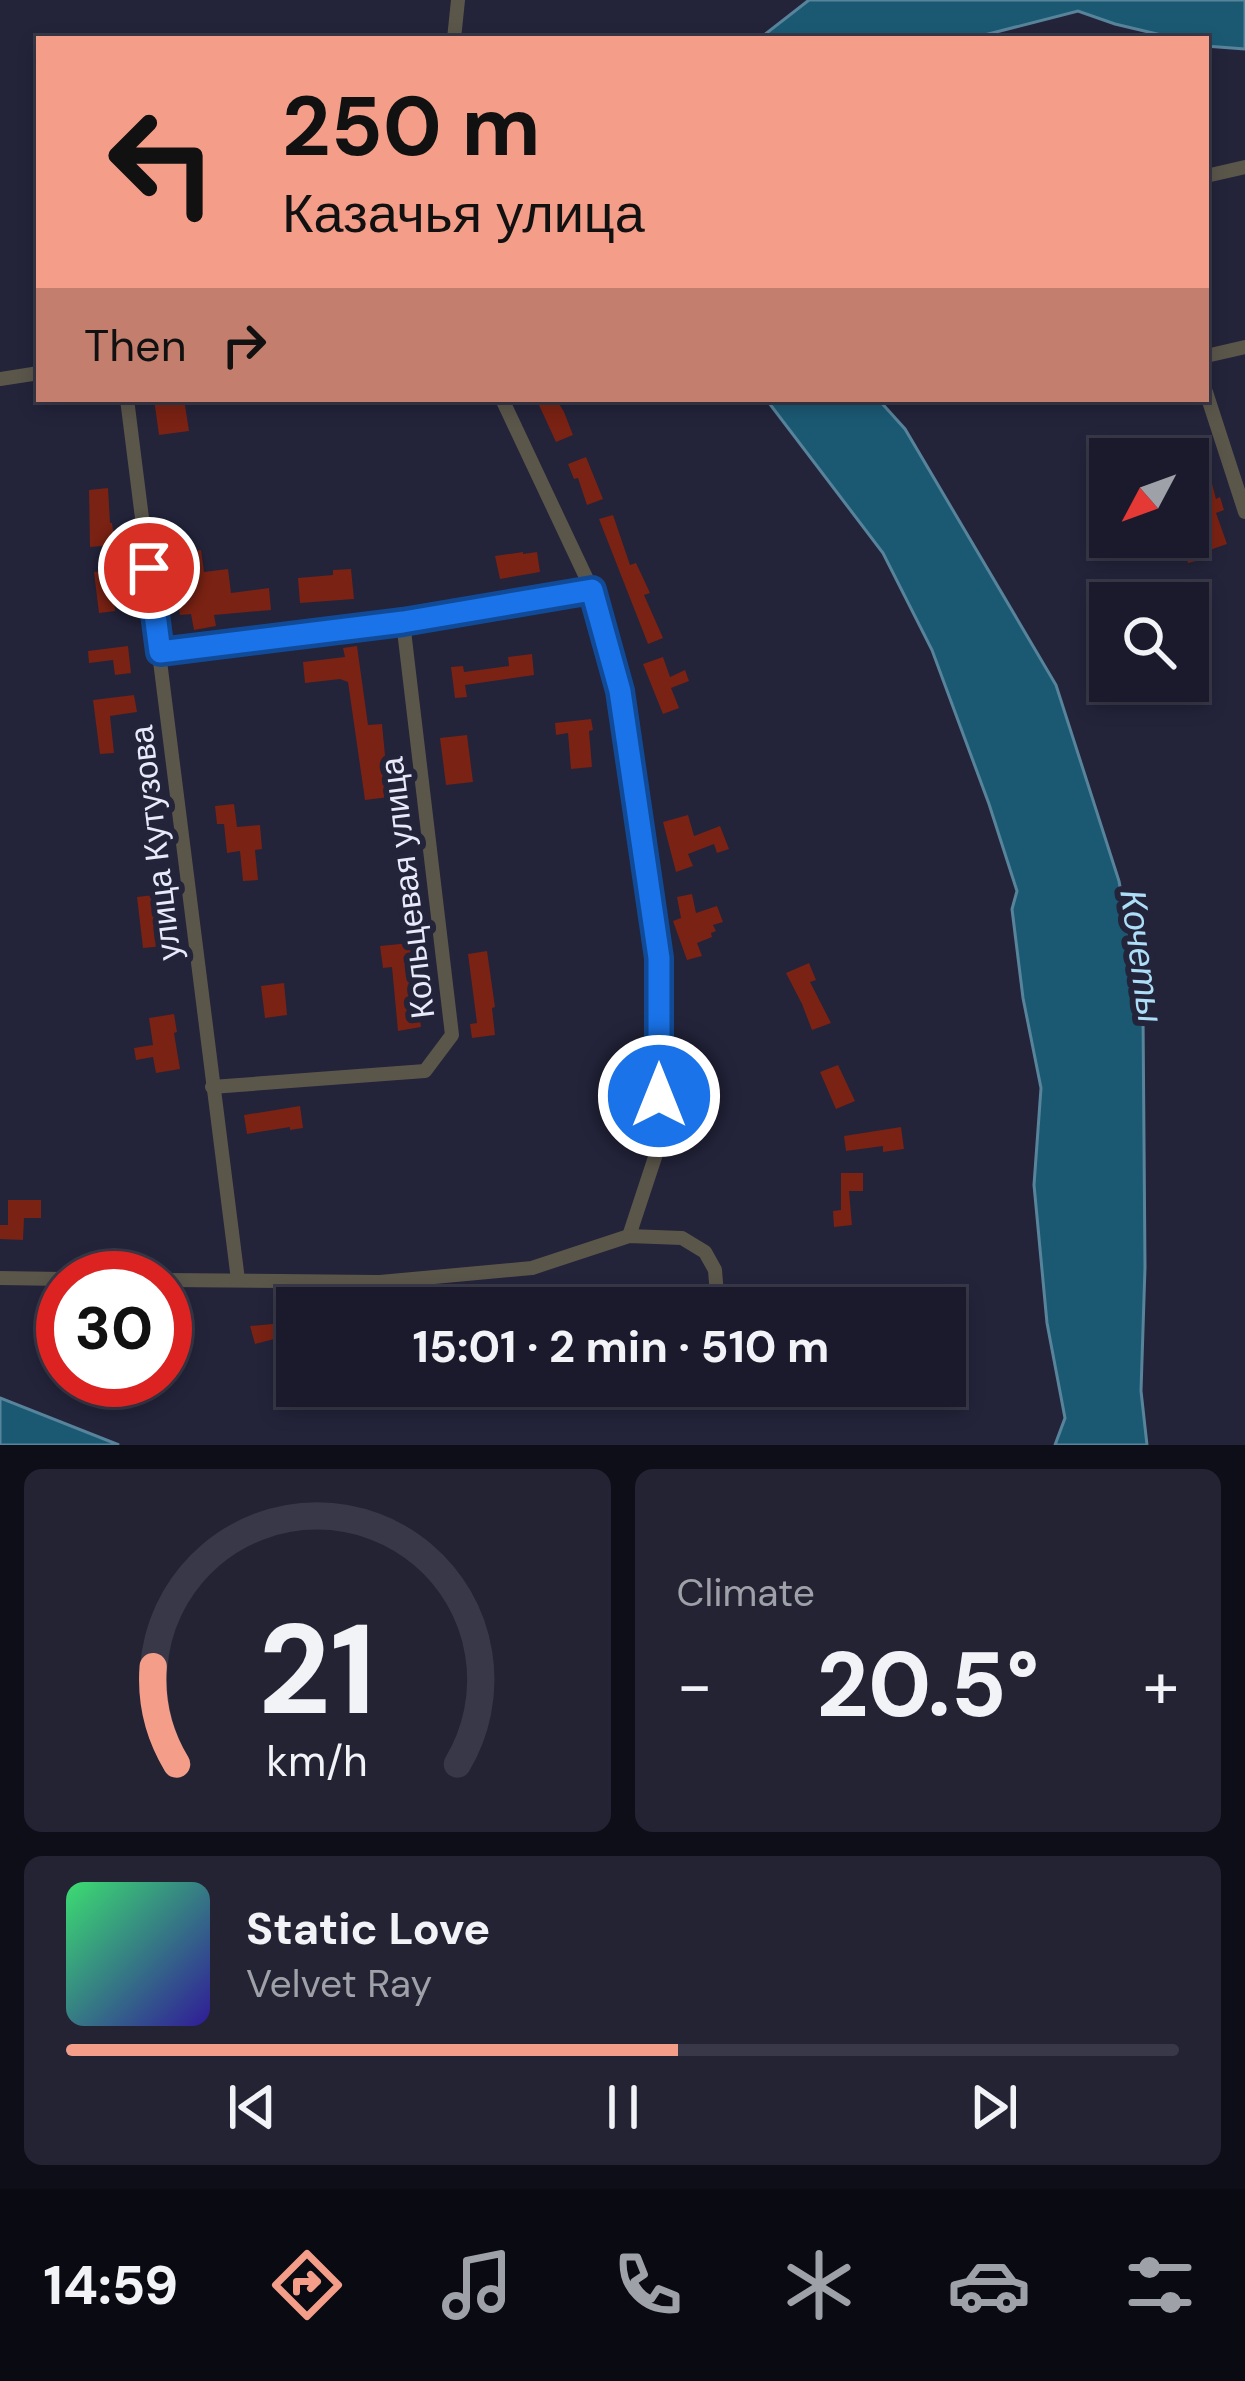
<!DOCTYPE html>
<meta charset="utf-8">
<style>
body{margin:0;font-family:"DM Sans",sans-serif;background:#232334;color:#f1f3f6;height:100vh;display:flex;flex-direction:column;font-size:45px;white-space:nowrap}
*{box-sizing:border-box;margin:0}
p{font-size:39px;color:#9fa1a9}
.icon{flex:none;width:66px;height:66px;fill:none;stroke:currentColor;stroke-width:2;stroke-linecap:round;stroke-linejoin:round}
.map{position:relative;height:1445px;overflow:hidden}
.drawer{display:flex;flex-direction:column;gap:24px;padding:24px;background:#0e0e18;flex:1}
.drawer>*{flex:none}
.hud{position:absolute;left:36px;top:36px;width:1173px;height:366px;border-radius:0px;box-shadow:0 6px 18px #0003,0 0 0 3px #383848;background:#f49e8a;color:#111;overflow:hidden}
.needle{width:78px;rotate:229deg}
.buttons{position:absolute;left:1089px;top:438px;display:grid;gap:24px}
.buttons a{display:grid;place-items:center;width:120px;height:120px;border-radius:0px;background:#1a1a2c;box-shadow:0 6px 18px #0003,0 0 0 3px #383848;font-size:60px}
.speed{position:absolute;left:36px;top:1251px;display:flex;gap:24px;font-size:60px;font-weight:700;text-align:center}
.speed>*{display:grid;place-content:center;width:156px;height:156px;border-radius:50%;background:#1a1a2c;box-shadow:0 6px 18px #0003,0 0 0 3px #383848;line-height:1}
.speed .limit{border:18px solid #d22;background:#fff;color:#111}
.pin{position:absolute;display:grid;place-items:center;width:102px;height:102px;color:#fff;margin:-51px;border:6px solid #fff;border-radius:50%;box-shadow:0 3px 12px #0007}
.me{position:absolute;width:132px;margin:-66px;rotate:0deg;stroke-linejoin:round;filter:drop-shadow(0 0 9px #0008)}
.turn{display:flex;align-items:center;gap:42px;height:252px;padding:0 48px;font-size:54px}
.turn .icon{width:156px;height:156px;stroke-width:2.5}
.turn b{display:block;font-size:84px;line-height:102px}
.then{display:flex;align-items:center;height:114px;padding:0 48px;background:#0003;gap:24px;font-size:45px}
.big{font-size:90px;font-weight:700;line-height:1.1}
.drawer .tile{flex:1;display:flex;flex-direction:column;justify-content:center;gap:18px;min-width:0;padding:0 42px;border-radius:18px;background:#232334}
.drawer .dial{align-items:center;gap:0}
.dial svg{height:312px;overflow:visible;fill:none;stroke:#383848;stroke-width:7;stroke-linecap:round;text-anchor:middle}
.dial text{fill:#f1f3f6;stroke:none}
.song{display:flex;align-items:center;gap:36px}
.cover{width:144px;height:144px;border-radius:18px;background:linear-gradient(135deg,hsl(140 70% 55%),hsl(250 70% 35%))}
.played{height:12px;border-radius:6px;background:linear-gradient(90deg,#f49e8a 55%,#383848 55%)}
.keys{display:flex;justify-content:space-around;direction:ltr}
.heat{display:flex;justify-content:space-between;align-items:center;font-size:66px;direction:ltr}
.drawer .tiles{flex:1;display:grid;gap:24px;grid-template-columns:1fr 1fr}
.tile:last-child{grid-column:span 2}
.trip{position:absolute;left:276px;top:1287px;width:690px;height:120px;border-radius:0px;background:#1a1a2c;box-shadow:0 6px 18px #0003,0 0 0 3px #383848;font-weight:700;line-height:120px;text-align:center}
.dock{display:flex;height:192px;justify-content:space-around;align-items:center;background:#0a0a12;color:#9fa1a9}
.dock .icon{width:84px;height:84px}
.dock .on{color:#f49e8a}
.dock b{font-size:54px;color:#f1f3f6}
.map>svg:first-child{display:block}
</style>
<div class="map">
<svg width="1245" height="1445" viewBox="0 0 1245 1445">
<rect width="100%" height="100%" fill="#23233a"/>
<g fill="#1b5973" stroke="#58849b" stroke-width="3">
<path d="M809,0H1245V49L1206,46V39H1178L1115,24L1078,11L969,39H759Z"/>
<path d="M766,399H878L905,429L1056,685L1119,881L1143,1015L1145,1267L1141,1391L1147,1445H1055L1065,1418L1047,1323L1034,1185L1041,1088L1023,998L1012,909L1017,891L989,804L932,650L883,553Z"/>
<path d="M0,1398L119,1445H0Z"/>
</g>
<g fill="#7a2213">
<path d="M154,399H184L189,431L159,435Z"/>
<path d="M550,399H556L564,412L573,435L556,442L539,405Z"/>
<path d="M586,457L603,499L587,505L578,478L574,479L568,464Z"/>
<path d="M1210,476L1216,499L1220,497L1224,510L1216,513L1227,544L1198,554L1200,560L1188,563L1182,539L1209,532L1192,481Z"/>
<path d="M108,488L110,523H112L115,545L90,547L89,490Z"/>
<path d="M613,515L630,565L636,563L644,580L650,593L644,595L663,638L648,644L599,519Z"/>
<path d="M201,550L204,572L228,569L231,593L269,588L271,610L214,615L216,626L194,630L191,614L180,615L178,600L181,599L175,554Z"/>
<path d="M523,552V554L537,552L540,572L500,579L495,556Z"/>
<path d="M119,569L122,591L113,592L115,611L99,613L94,572Z"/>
<path d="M351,569L354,599L300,603L298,578L333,575V570Z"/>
<path d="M128,646L131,673L115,675L113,660L89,663L88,651Z"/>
<path d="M357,646L368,725L382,724L389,797L365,800L348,682L340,679L305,683L303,662L345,657L343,648Z"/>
<path d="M532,654L534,675L465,685L467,697L455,698L451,667L463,666L464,672L509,666L508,657Z"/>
<path d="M663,657L670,677L685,670L689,681L671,688L679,708L663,714L643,664Z"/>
<path d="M134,695L137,712L110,716L114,753L100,754L93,700Z"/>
<path d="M591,719L593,730L589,731L592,767L571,769L568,733L556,735L555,723Z"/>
<path d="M467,735L473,782L446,785L440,738Z"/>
<path d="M234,804L237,827L260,825L262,849L255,850L258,880L243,881L240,851L227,853L224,824H217L215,806Z"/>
<path d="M688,815L694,836L720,826L729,849L717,853L714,844L688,854L693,866L676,872L663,822Z"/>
<path d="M162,894L166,946L143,948L137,897Z"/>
<path d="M692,894L696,913L717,906L723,922L713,925L716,931L711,933L712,937L697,943L702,956L687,960L673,921L681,918L677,897Z"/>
<path d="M410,943L421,1027L398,1031L392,967L383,968L380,946Z"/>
<path d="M487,951L495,1007L492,1008L495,1035L472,1038L470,1024L477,1023L468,954Z"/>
<path d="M809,963L816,980L810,982L831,1023L812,1030L802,1004L786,973Z"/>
<path d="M284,983L287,1015L265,1018L261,986Z"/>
<path d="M174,1014L177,1032L174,1033L180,1069L156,1073L153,1057L136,1060L134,1048L153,1045L149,1018Z"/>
<path d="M838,1065L855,1101L836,1109L820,1072Z"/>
<path d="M300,1106L303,1128L290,1130V1127L247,1134L244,1115Z"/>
<path d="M901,1127L904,1149L883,1152V1146L846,1151L844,1136Z"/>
<path d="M841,1173H863V1191H849L852,1225L834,1227L833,1211L841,1210Z"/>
<path d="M8,1200H41V1218H24L23,1240L0,1239V1225H8Z"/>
<path d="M293,1322L295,1346L279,1347L278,1338L255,1344L250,1326Z"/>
</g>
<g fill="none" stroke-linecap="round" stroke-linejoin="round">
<g stroke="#5b564a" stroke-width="14">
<path d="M454,39L458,0"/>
<path d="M1206,176L1245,167"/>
<path d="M1206,356L1245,347"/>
<path d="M0,379L39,373"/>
<path d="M1206,392L1245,512"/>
<path d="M127,399L238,1280"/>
<path d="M502,399L592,590L620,691L659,958L660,1142L629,1236"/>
<path d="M160,652L403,622L592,590"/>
<path d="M212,1087L425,1071L452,1035L403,622"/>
<path d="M0,1278L63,1279"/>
<path d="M165,1280L380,1282L532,1268L629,1236L682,1238L705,1252L715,1270L718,1308"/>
<path d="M945,1362H954"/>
</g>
</g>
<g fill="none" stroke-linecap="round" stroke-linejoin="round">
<g stroke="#114b97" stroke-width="30">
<path id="route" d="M149,568L160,652L403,622L592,590L620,691L659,958V1096"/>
</g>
<use href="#route" stroke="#1a73e8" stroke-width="21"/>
</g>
<g text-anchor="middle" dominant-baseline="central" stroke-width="12" stroke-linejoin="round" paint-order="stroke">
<g font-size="33" fill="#e8e9f9" stroke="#23233a">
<text transform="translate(155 843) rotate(-97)">улица Кутузова</text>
<text transform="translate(407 888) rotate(-97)">Кольцевая улица</text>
</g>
<g font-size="36" font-style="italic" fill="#acdef7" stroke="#23233a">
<text transform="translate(1142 956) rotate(82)">Кочеты</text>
</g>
</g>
</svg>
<div class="buttons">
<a><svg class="needle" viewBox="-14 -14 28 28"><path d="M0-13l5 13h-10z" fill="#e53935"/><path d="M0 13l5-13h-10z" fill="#9fa1a9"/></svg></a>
<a><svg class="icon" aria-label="search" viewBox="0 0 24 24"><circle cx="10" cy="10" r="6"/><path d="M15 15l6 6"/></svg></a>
</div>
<div class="speed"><div class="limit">30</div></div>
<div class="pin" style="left:149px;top:568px;background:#d93025"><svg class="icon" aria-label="arrive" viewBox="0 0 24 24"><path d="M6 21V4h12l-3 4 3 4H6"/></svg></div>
<svg class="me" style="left:659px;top:1096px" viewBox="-20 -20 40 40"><circle r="17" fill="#1a73e8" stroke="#fff" stroke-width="3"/><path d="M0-11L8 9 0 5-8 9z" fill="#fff"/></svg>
<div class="trip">15:01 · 2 min · 510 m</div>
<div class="hud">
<div class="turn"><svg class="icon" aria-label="left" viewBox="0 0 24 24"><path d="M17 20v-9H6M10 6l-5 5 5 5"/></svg><div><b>250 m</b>Казачья улица</div></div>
<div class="then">Then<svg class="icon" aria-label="right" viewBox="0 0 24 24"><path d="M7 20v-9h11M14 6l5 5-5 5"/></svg></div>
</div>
</div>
<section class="drawer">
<div class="tiles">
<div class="tile dial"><svg viewBox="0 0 100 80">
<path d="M14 69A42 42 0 1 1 86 69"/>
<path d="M14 69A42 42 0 0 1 8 44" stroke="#f49e8a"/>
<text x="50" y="56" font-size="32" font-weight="700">21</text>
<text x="50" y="72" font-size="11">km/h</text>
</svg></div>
<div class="tile"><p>Climate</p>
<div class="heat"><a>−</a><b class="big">20.5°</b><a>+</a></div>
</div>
<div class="tile">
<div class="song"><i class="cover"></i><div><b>Static Love</b><p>Velvet Ray</p></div></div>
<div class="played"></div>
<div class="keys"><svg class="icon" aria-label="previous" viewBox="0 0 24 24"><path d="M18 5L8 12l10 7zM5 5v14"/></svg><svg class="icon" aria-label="pause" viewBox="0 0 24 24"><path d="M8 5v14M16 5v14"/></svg><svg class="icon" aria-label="next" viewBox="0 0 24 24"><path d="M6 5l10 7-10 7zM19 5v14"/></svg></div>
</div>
</div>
</section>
<nav class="dock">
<b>14:59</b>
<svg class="icon on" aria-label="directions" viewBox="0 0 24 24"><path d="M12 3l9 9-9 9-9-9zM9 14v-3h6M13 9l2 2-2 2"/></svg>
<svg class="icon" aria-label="music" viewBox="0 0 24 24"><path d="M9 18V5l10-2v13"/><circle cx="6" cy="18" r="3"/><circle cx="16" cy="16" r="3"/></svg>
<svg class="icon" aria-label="phone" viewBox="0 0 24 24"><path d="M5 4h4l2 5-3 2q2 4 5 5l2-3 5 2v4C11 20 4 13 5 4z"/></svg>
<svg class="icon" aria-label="climate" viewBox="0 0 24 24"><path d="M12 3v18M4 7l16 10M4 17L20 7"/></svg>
<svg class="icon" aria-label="car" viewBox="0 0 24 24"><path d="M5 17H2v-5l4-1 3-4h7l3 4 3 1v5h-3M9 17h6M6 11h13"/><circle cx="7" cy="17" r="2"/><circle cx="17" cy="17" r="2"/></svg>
<svg class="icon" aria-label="filters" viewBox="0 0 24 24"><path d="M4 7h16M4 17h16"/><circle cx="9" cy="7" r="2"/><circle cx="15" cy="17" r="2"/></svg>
</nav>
